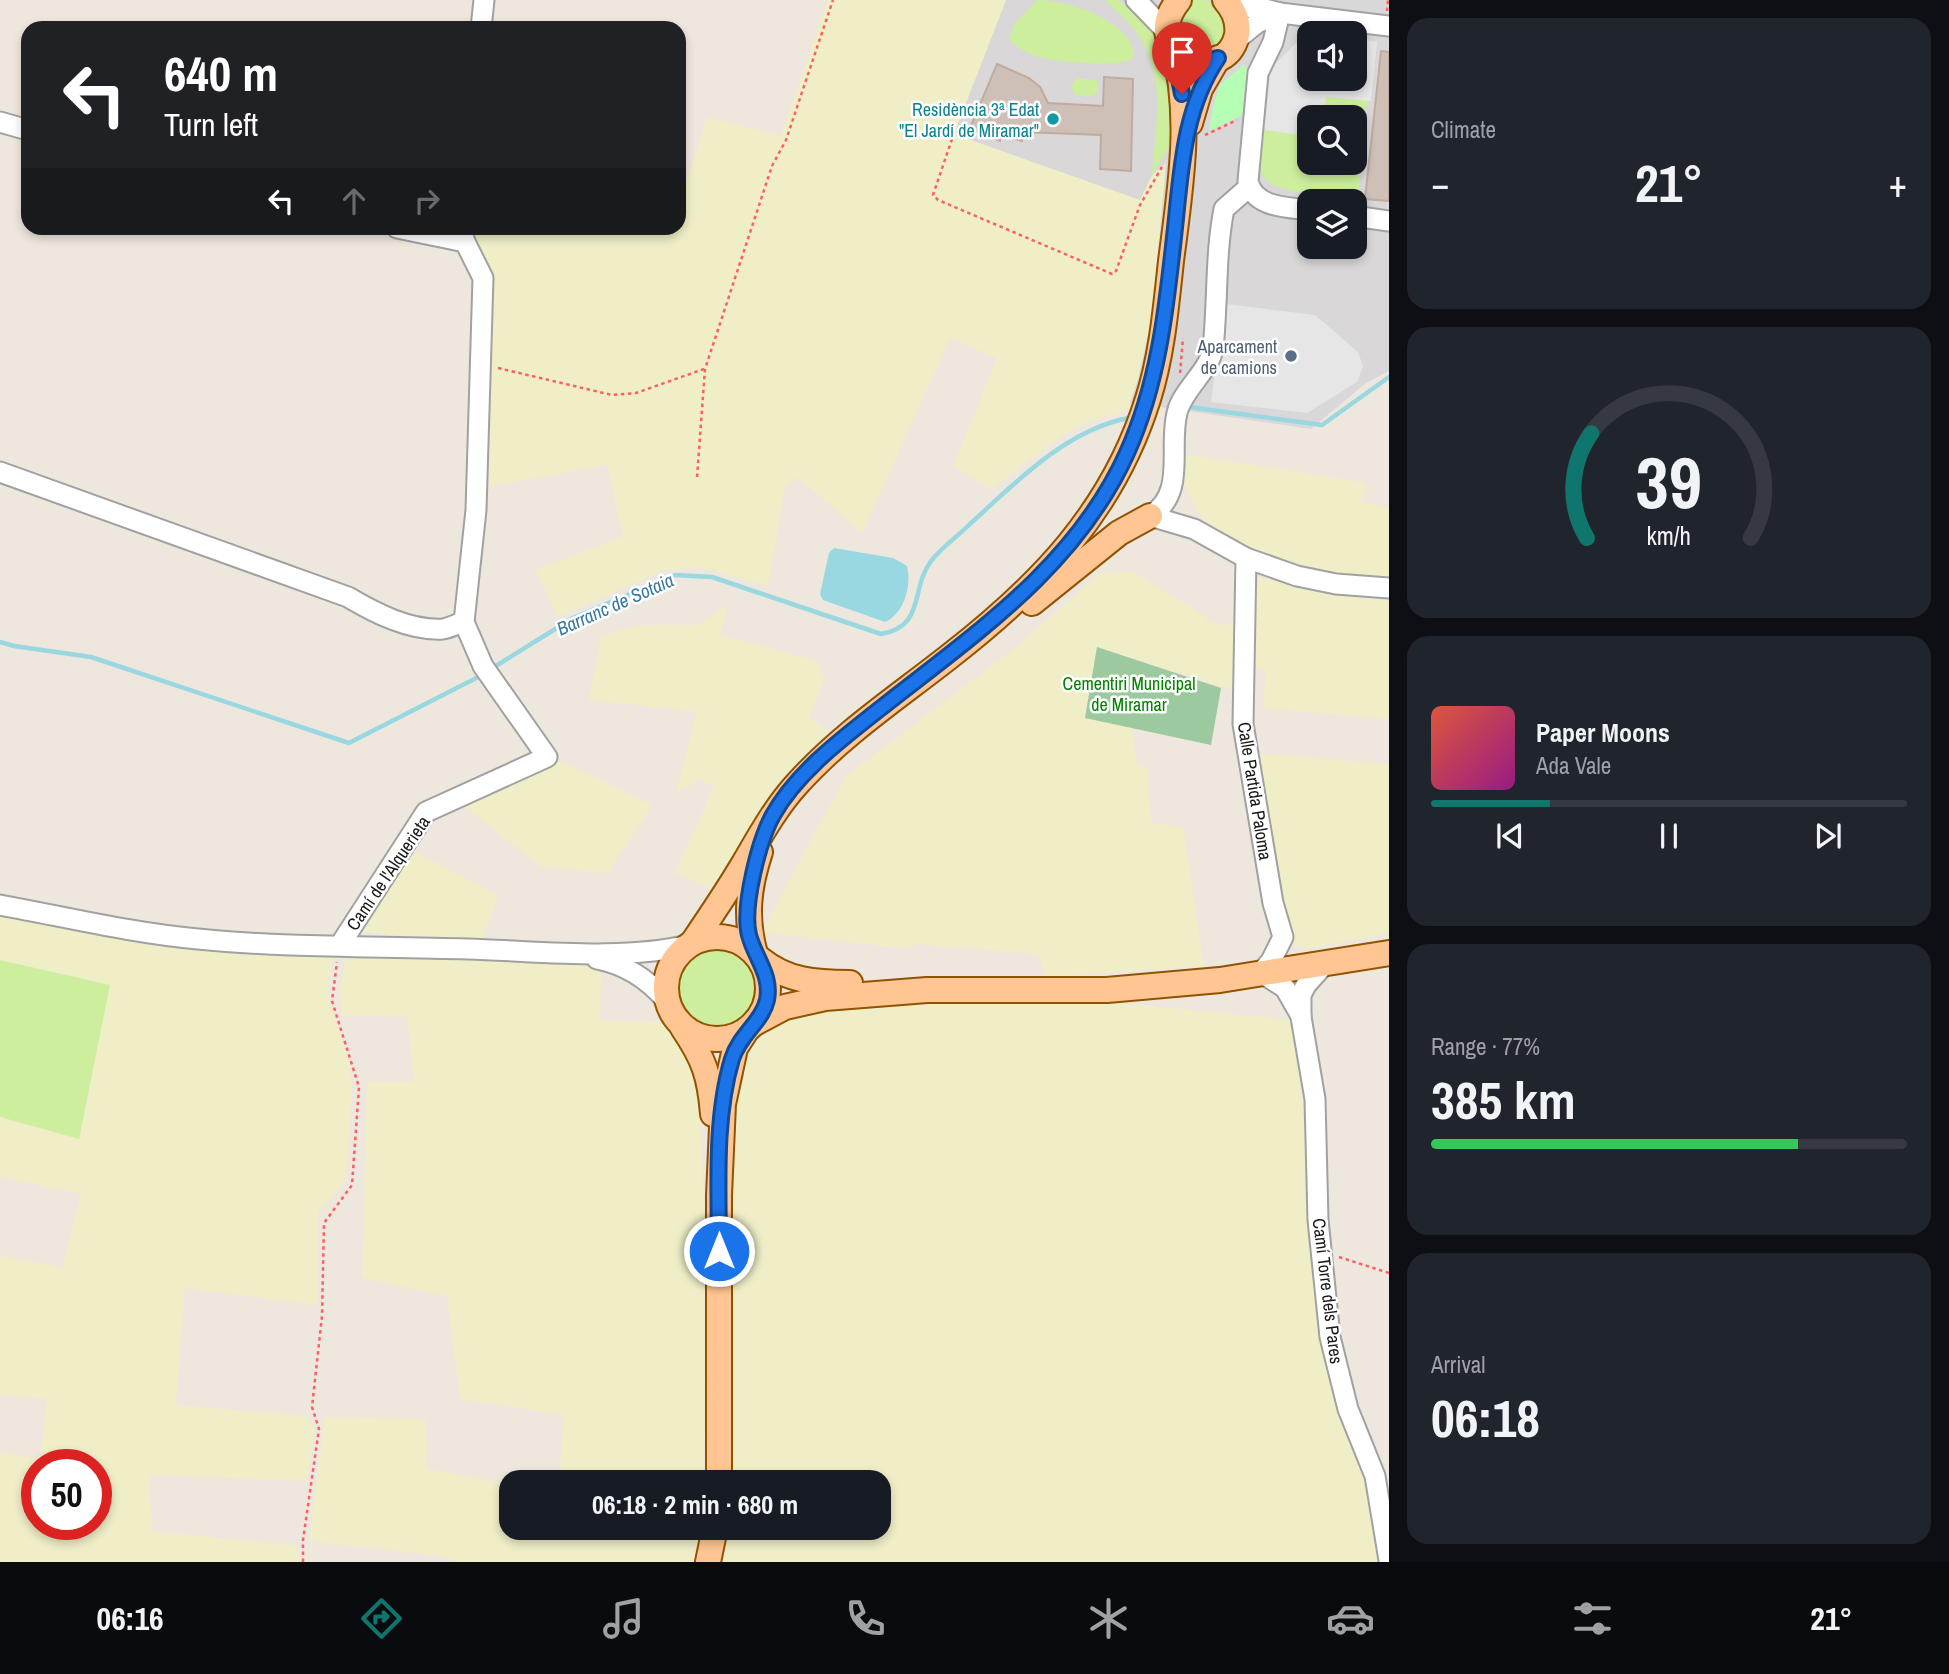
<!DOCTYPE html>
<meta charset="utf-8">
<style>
body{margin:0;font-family:"Archivo Narrow",sans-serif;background:#20242c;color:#f1f3f6;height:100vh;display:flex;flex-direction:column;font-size:26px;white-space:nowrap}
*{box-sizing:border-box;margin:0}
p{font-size:23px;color:#9ea1a6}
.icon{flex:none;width:38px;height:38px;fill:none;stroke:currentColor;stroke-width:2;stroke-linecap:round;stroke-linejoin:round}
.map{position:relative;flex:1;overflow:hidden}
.side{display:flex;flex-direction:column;gap:18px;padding:18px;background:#0d0f14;width:560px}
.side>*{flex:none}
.hud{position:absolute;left:21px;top:21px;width:665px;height:214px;border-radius:21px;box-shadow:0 4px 10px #0003;background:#202124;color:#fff;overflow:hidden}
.fabs{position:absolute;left:1297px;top:21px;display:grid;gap:14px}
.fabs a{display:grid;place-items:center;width:70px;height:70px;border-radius:14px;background:#171b24;box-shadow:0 4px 10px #0003;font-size:35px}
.speed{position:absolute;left:21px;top:1449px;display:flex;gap:14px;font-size:35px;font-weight:700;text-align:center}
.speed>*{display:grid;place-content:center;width:91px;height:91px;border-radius:50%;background:#171b24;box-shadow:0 4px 10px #0003;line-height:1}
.speed .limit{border:10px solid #d22;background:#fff;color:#111}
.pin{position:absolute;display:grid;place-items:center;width:60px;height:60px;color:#fff;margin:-72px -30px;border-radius:50% 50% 50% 0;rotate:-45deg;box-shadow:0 0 7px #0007}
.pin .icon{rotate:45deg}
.me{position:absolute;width:77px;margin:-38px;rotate:0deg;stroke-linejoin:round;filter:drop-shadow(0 0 5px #0008)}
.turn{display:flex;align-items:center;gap:24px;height:147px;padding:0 28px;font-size:32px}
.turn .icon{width:91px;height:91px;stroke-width:2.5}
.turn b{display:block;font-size:49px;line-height:60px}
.lanes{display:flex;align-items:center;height:66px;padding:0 28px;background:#0003;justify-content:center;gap:35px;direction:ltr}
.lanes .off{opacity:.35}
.big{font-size:52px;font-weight:700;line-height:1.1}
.side .widget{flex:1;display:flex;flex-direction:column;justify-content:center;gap:10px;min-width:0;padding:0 24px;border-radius:21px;background:#20242c}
.side .dial{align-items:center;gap:0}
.dial svg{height:182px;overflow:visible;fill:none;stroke:#363941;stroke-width:7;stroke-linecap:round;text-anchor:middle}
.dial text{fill:#f1f3f6;stroke:none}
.song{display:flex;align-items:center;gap:21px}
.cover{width:84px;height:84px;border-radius:10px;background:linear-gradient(135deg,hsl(10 70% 55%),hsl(310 70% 35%))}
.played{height:7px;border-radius:4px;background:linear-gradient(90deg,#0f766e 25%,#363941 25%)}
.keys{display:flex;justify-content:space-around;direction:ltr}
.heat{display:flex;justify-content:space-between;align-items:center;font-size:38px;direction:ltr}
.charge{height:10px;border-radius:5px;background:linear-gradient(90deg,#34c759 77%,#363941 0)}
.trip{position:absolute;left:499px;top:1470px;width:392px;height:70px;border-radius:21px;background:#171b24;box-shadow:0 4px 10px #0003;font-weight:700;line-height:70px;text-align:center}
.menu{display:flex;height:112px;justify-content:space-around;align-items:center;background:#090b0e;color:#9ea1a6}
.menu .icon{width:49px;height:49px}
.menu .selected{color:#0f766e}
.menu b{font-size:32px;color:#f1f3f6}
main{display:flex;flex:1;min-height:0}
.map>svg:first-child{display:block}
</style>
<main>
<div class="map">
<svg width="1389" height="1562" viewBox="0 0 1389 1562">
<rect width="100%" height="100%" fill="#eee7de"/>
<path fill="#d9d7d7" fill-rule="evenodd" d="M1006,0H1389V371L1366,383L1311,429L1126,402L953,134ZM1309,33H1354V79H1309ZM1309,117H1354V163H1309ZM1309,201H1354V247H1309Z"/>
<g fill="#efeec7" fill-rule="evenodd">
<path d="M828,0H1006L954,134L1140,200L1152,175L1166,163L1152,318L1138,379L1127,411L1089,422L1063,435L991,489L953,466L997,358L950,338L862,533L798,477L785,486L768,586L698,567L662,571L558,617L536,570L623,536L607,465L490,486L485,411L488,333L465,228H679V185L685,186L707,117L781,136Z"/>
<path d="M1182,454L1367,483L1361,502L1389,508V580L1340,576L1271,560L1221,535L1202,518L1185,487Z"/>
<path d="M1133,572L1207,617L1206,621L1237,626L1236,691L1097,647L1085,717L1132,728L1137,765L1147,768L1151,822L1183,828L1204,966L1046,977L1038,954L914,944L913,949L901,948L767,933L764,927L846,776L1014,649L1100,573Z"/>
<path d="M1254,576L1314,591L1389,601V719L1263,708L1266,670L1248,667Z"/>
<path d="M728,604L720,635L817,661L824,680L809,717L828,732L793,770L765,808L719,892L675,873L714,786L700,779L676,793L697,712L589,700L601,636L640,625H698Z"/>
<path d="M1252,753L1389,764V933L1306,949L1294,946Z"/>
<path d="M555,758L652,805L608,873L541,867L458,801Z"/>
<path d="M415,852L499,895L481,942L356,931Z"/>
<path d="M0,911L198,948L333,957L328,995L347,1056L352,1088L346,1179L318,1212L317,1305L185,1288L176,1405L307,1416L315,1429L307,1481L149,1475L152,1531L298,1546L299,1562H0V1453L40,1458L47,1399L0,1395V1256L63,1267L81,1194L0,1177V1117L79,1139L109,985L0,960ZM37,1465H96V1524H37Z"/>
<path d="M355,955L543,958L602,967L599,1021L664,1022L680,1037L698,1080L704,1201L705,1434L703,1482H559L564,1415L460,1399L447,1296L362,1278L367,1082H414L407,1017L342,1015L340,990L344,967L346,960Z"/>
<path d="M1080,999L1293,1020L1306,1128L1310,1223L1383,1562H721L726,1528H878V1482H730L734,1102L742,1065L747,1053L774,1022L833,1002Z"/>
<path d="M325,1417L426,1419L427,1469L511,1485V1528H701L693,1562H459L434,1555L309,1541Z"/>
</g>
<g fill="#cdef9d">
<path d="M1037,0C1067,0 1131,20 1134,55L1131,59C1120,67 1062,62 1047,59C1034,56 1016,49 1009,38L1014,25Z"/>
<path d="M1105,0H1118L1153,26L1175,92L1171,143L1152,175C1156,126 1167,74 1136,32C1127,20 1115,10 1105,0Z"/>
<path d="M1192,0C1212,0 1218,2 1229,18L1224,43L1201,53L1179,39V13Z"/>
<path d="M1076,78L1097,80L1098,92L1091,96L1076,95L1071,88Z"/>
<path d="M1325,96L1367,100L1358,199C1337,196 1271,195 1263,175C1258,163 1263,143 1264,130L1309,136V163H1354V117H1324Z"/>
<circle cx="715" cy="986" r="43"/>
<path d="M0,960L110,985L79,1139L0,1117Z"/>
</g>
<path fill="#9dc99f" d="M1097,647L1221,688L1211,745L1085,718Z"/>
<path fill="#b5ffb4" d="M1244,64L1247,70L1242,115L1209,131L1213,107L1220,85Z"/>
<g fill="#e6e6e6">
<path d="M1309,38V79H1354L1355,39L1377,42L1371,101L1326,97L1323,117H1309V136L1264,130L1270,76L1275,64L1297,42Z"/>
<path d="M1227,304L1315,315L1358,352L1363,366L1357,382L1307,413L1211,402L1215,369L1221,370Z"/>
</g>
<path fill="#99d7e1" d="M834,548L893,558L907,566C912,585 904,614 885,622L823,600L820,594L829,553Z"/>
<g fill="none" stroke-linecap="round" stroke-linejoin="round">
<g stroke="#99d7e1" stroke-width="4.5">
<path d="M1189,407L1322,425L1389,377"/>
<path d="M0,642L14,646L91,657L349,743L484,674"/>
<path d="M491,669L573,618L675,575L712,577L881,634C926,626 910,589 931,561C942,547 958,536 970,524C1016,482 1065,431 1128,418"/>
</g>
</g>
<g fill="#cebfb7" stroke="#c0ab9f" stroke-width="2">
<path d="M1381,51L1389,52V201L1365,199Z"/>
<path d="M997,64L1029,78L1040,87L1048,103L1103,106L1104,77L1133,79L1131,171L1100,169L1101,135L1024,132L1022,141L1002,135L1000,141L970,128Z"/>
</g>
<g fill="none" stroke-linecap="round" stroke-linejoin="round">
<g stroke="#a1a1a1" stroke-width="23">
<g id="minor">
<path d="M1136,0L1167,32"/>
<path d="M1231,7L1261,8L1280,13L1389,26"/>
<path d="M1280,13L1273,42L1258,73L1248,181C1254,208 1287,207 1309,210"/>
<path d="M481,28L484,0"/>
<path d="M1236,40L1257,23L1280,13"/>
<path d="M0,122L28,130"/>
<path d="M1354,216L1389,221"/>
<path d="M397,228L465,242"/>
<path d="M0,472L348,597C375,613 410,631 443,629C449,628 457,624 464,622"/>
<path d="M1150,516C1187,493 1168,449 1177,413C1182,390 1211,369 1213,348C1218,303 1215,254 1224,209L1249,187"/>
<path d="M1150,516L1194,529L1246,558L1297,576L1336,584L1389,588"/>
<path d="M1246,558L1243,724L1273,903L1283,937L1271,961L1260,974"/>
<path d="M0,905C66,917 131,933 198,939C287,948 378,946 468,949C539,951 620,961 689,945"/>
<path d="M340,945L426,812L547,757L483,666L464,622L476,510L483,278L465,242L461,228"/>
<path d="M597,959C626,965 646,978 666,1000"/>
<path d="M1325,964L1306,985L1301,995V1017L1315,1099L1318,1220L1330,1337L1348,1409L1375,1476L1389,1560"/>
<path d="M1263,974L1285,988L1301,1016"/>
</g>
</g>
<g stroke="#915300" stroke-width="28">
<g id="major">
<path d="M1179,0C1135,53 1225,89 1237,35C1239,21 1234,10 1225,0"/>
<path d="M1190,123L1200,89L1218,58"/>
<path d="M1032,603L1119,533L1150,516"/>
<circle cx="717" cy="988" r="51"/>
<path d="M693,942C710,917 727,892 743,865C759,838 775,808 797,784C842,734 898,697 950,656C1040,586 1113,511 1148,399C1162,355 1166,307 1171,261C1180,191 1193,115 1173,46"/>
<path d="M755,954C745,918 748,888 760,852"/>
<path d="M760,959C787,981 815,983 850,983"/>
<path d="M753,1024L785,1007L825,998L927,990H1107L1220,980L1389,953"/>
<path d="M683,1028C704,1059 710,1076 713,1114"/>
<path d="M719,1482V1195L723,1104L735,1048L746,1031"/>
<path d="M708,1562L715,1528"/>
</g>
</g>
<g stroke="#ff5f5e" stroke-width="2.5" stroke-dasharray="3.5 3.5" stroke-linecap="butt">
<path d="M1387,11L1388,0"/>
<path d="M1205,135L1237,120"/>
<path d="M952,139L933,195L938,200L1112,274L1116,271L1140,205L1162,167"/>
<path d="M498,368L612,395L636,393L704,369"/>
<path d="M1180,373L1183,338"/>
<path d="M697,477L705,369L772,166L786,140L833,0"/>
<path d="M1339,1257L1389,1273"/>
<path d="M303,1562V1540L319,1429L312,1407L322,1316L324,1223L352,1185L359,1087L332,1001L337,962"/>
</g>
<use href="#minor" stroke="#fff" stroke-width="19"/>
<use href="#major" stroke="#ffc592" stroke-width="24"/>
</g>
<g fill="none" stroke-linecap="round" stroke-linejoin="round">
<g stroke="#114b97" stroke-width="18">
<path id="route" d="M719,1251C719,1189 714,1119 732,1059C740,1034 762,1022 767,1000C772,975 755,958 749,935C742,907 759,840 773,815C797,772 843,738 881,708C976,633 1076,566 1127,453C1158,384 1166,312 1174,237C1181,176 1182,111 1218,58C1201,66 1184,61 1173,46L1182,94"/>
</g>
<use href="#route" stroke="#1a73e8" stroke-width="12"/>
</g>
<circle fill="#0f9aa8" stroke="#fff" stroke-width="2.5" cx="1053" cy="119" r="7"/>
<circle fill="#5c6f8a" stroke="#fff" stroke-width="2.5" cx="1291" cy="356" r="7"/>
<g text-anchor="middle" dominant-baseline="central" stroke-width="5" stroke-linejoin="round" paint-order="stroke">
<g font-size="18" fill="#0d838f" stroke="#fff" text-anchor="end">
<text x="1039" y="109">Residència 3ª Edat<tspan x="1039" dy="21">"El Jardí de Miramar"</tspan></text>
</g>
<g font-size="18" fill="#4e5e75" stroke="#fff" text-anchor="end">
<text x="1277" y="346">Aparcament<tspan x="1277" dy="21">de camions</tspan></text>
</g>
<g font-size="18" fill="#028100" stroke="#fff">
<text x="1129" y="683">Cementiri Municipal<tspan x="1129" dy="21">de Miramar</tspan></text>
</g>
<g font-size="18" fill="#1a1a1a" stroke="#fff">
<text transform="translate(1255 791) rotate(81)">Calle Partida Paloma</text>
<text transform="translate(388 873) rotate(-56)">Camí de l'Alquerieta</text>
<text transform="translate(1328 1291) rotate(83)">Camí Torre dels Pares</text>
</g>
<g font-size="19" font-style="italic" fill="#3a78a2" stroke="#fff">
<text transform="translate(615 604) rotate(-24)">Barranc de Sotaia</text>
</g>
</g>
</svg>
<div class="fabs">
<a><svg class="icon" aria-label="sound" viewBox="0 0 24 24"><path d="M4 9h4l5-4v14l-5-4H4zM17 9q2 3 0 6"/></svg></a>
<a><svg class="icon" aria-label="search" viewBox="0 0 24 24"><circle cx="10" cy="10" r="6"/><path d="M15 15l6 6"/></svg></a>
<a><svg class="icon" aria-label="layers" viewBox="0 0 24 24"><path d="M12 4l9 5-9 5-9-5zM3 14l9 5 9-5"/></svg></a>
</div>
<div class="speed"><div class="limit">50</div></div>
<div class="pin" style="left:1182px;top:94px;background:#d93025"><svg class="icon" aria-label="arrive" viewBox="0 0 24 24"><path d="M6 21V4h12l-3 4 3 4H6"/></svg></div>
<svg class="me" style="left:719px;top:1251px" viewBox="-20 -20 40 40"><circle r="17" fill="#1a73e8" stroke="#fff" stroke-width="3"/><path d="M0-11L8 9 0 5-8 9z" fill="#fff"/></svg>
<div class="trip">06:18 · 2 min · 680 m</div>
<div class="hud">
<div class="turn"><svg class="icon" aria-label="left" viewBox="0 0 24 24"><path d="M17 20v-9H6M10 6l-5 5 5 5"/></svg><div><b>640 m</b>Turn left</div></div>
<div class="lanes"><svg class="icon" aria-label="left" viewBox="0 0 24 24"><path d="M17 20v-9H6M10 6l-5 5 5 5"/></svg><svg class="icon off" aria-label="ahead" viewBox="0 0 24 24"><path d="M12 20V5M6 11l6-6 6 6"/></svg><svg class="icon off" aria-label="right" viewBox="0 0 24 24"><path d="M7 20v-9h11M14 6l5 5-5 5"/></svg></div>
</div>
</div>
<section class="side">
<div class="widget"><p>Climate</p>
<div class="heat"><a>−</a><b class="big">21°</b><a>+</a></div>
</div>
<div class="widget dial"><svg viewBox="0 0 100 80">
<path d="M14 69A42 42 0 1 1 86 69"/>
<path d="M14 69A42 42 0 0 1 16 23" stroke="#0f766e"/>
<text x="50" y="56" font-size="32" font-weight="700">39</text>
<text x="50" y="72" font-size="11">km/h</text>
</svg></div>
<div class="widget">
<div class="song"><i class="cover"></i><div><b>Paper Moons</b><p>Ada Vale</p></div></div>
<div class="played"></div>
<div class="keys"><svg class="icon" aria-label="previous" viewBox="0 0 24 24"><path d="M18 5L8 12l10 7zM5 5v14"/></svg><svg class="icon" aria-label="pause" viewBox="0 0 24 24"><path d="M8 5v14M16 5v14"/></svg><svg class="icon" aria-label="next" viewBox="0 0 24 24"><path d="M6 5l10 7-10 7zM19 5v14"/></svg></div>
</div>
<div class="widget"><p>Range · 77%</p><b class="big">385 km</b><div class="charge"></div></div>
<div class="widget"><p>Arrival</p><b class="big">06:18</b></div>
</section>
</main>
<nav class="menu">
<b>06:16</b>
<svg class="icon selected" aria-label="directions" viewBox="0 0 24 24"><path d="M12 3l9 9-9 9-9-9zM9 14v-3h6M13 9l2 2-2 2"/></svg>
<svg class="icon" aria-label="music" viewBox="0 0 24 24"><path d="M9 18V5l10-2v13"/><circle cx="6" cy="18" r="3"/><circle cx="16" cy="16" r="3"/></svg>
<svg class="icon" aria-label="phone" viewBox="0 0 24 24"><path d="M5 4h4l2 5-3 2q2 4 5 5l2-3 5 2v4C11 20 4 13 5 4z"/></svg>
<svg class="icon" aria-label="climate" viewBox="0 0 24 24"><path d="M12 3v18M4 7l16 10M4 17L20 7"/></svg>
<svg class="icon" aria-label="car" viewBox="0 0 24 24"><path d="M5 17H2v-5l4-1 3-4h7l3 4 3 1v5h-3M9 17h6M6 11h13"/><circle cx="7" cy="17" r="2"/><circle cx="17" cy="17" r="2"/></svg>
<svg class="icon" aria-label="filters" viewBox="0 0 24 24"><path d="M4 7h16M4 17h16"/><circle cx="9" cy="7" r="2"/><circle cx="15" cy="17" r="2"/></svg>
<b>21°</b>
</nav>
